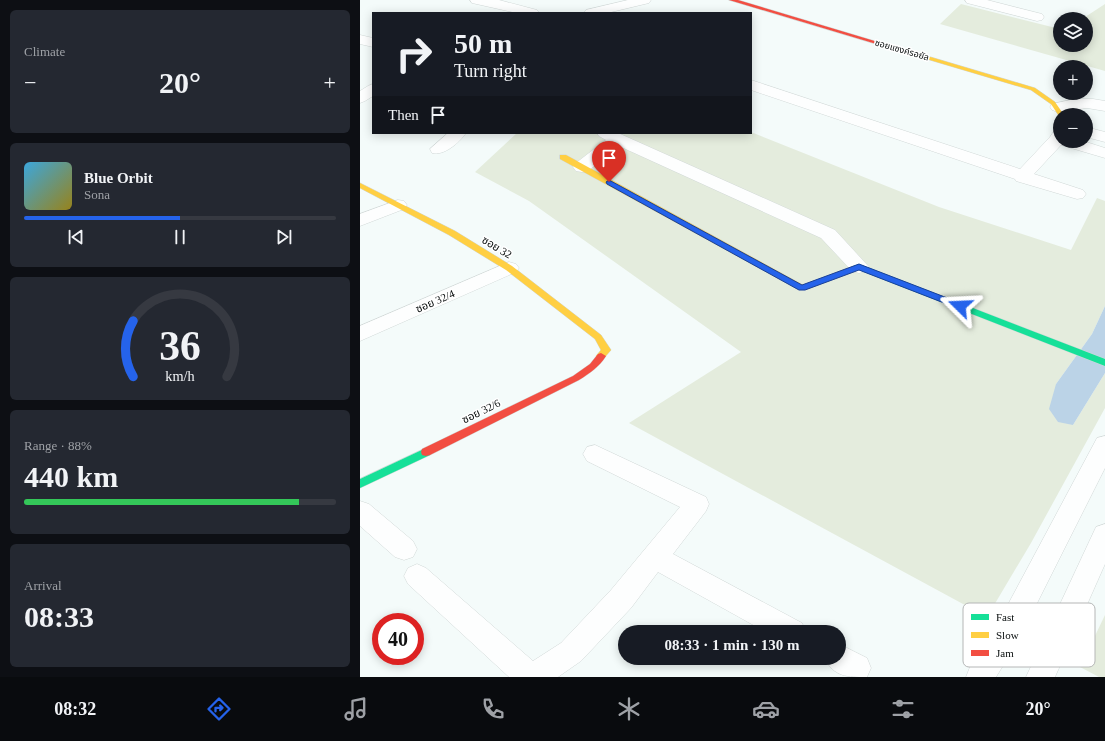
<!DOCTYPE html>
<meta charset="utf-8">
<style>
body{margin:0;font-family:"Times New Roman","Noto Sans Thai",serif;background:#242831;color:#f1f3f6;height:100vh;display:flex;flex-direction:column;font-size:15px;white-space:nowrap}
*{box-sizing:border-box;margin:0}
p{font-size:13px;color:#9ea1a6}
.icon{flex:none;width:22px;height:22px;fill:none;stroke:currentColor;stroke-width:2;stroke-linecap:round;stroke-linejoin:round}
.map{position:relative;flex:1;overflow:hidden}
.drawer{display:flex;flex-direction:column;gap:10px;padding:10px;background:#0d0f14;width:360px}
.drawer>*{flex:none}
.top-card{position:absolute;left:12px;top:12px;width:380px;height:122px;border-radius:0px;box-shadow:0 2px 10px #0003;background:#171b24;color:#f1f3f6;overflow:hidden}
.tools{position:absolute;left:693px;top:12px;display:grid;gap:8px}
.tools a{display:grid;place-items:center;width:40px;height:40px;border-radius:50%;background:#171b24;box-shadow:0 2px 10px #0003;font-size:20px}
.speed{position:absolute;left:12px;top:613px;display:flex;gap:8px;font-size:20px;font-weight:700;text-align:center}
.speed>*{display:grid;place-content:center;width:52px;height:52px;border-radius:50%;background:#171b24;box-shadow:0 2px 10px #0003;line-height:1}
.speed .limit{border:6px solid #d22;background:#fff;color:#111}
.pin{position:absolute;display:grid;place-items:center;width:34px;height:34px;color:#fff;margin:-41px -17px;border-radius:50% 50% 50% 0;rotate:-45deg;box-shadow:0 0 4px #0007}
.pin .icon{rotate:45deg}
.me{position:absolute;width:44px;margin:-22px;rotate:291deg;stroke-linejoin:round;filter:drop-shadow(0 0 3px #0008)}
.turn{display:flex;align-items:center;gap:14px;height:84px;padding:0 16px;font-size:18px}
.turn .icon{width:52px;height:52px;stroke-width:2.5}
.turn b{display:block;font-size:28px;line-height:34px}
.then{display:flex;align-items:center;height:38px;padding:0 16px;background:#0003;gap:8px;font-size:15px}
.big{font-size:30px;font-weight:700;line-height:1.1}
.drawer .card{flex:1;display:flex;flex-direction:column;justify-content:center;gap:6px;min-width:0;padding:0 14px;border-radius:6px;background:#242831}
.drawer .dial{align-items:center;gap:0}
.dial svg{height:104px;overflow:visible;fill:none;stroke:#363941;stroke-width:7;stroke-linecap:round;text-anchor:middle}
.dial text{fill:#f1f3f6;stroke:none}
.song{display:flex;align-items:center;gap:12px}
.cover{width:48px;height:48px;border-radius:6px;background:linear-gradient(135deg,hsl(200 70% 55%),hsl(50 70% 35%))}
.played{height:4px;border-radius:2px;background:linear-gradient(90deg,#2563eb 50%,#363941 50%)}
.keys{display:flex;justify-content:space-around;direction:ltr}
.heat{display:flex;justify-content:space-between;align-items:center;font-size:22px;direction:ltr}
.charge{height:6px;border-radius:3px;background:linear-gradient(90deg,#34c759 88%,#363941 0)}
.trip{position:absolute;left:258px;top:625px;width:228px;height:40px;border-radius:20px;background:#171b24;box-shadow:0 2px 10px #0003;font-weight:700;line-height:40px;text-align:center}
.tabs{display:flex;height:64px;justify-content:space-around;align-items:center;background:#090b0e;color:#9ea1a6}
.tabs .icon{width:28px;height:28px}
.tabs .selected{color:#2563eb}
.tabs b{font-size:18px;color:#f1f3f6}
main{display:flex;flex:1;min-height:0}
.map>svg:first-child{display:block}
</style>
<main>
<section class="drawer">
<div class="card"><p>Climate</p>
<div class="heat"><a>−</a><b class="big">20°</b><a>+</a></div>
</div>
<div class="card">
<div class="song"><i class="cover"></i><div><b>Blue Orbit</b><p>Sona</p></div></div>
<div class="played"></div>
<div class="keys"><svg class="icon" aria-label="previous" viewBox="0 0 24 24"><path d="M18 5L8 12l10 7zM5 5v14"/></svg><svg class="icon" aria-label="pause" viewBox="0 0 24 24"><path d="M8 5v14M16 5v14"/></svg><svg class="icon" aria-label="next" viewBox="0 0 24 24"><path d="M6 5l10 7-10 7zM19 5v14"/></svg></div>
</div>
<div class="card dial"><svg viewBox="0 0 100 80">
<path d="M14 69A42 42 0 1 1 86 69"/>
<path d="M14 69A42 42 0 0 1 14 26" stroke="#2563eb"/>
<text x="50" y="56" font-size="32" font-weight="700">36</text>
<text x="50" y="72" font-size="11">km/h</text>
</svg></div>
<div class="card"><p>Range · 88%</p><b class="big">440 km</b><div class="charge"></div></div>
<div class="card"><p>Arrival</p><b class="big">08:33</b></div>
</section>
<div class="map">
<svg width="745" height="677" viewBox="0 0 745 677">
<rect width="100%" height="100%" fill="#f4fbfa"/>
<g fill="#e4ecdd">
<path d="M601,4L700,29V45H726V19H722L745,4V71L580,24Z"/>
<path d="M391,132L579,207L711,250L737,198L745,201V306L732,334L696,384L713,425L745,373V408L671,543L627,617L269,423L381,352L169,201L115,172L157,133Z"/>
<path d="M745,615V677H739L720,667Z"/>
</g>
<path fill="#bbd3e7" d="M745,306V373L713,425L698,422L689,409L696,384L732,334Z"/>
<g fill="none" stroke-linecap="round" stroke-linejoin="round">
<g stroke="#d1d8d7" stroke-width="1">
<g id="street">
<path d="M110,0H139L177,10L179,13H157L112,3Z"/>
<path d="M268,0H291L289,3L247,13H224L226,10Z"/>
<path d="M605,0H627L682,14L684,17L682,20L677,21L607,3Z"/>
<path d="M0,35L13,38V47L0,44Z"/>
<path d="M391,80L660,169L690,137L694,131L700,129V141H723L745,148V158L701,145L674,174L723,190L726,194L723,198L717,199L656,181L655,179L391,90Z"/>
<path d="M13,84V96L5,101L0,103V91L8,86Z"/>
<path d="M715,99H733L745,101V111L727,108L698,112L692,110L690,107L692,104Z"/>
<path d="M726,127L745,132V142L726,137Z"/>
<path d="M88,133H106C99,143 84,156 72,153L70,149Z"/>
<path d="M237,133H258L475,230L509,267L506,271L499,273L492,271L461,238L259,146L228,171L222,172L216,171L213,167L216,163L246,140L239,136Z"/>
<path d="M38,200L44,201L47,205L44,209L0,226V214Z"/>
<path d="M149,262L156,264L159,268L156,272L0,341V326Z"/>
<path d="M745,436V468L657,643L636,677H606L610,667L637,625L737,438Z"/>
<path d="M235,445L346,497L349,504L346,511L313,554L442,623L446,632H406L298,572L271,608L221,661L198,677H149L48,584L44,576L48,568L57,564L66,568L173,661L201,643L251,590L320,507L227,461L223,454L227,447Z"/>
<path d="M0,501L9,504L53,541L57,549L53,557L44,560L35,557L0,526Z"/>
<path d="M745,524V564L695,677H666L736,527Z"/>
<path d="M479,644L507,658L511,668L507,677C488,677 473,677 465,658H479Z"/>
</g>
</g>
<g stroke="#d1d8d7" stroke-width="1">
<g id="fast">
<path d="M499,264L745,359V366L499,270H493L492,268L493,266Z"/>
<path d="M66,448L70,449L71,452L70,455L0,488V479Z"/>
</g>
</g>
<g stroke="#d1d8d7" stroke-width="1">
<g id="slow">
<path d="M543,50H547L675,88L695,102L704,115L699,116L691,104L671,90L543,52Z"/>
<path d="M200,155H206L443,285L493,266H499L500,268L499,270L445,290H439L200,159Z"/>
<path d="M0,183L95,231L152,266L241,335L251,350L244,358H238L236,356L241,350L235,339L146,270L89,235L0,188Z"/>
</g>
</g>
<g stroke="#d1d8d7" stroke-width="1">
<g id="jam">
<path d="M369,0H378L548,51L543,52Z"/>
<path d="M241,353L246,356C239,367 230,373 219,380L70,455L66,456L62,455L61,452L62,449L213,376L230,364L238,354Z"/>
</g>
</g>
<use href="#street" fill="#fdfefe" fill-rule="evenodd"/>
<use href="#fast" fill="#16e098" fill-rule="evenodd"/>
<use href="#slow" fill="#ffcf43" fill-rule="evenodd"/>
<use href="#jam" fill="#f24e42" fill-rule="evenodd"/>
</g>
<path fill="#2563eb" stroke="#184099" d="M249,180L442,285L499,264L603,304L604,306L600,309L597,308L499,270L445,290H439L247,184L246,182Z"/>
<g text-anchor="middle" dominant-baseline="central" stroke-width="3" stroke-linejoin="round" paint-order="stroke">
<g font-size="9" fill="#080d0d" stroke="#fff">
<text transform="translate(542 50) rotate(16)">ซอยแซงค์รอยัล</text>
</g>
<g font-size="11" fill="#080d0d" stroke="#fff">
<text transform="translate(137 247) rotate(31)">ซอย 32</text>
<text transform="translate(75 301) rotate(-24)">ซอย 32/4</text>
<text transform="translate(121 411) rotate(-26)">ซอย 32/6</text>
</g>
</g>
<rect x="603" y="603" width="132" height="64" rx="6" fill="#fff" stroke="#b5b6b6" stroke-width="1"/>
<rect x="611" y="614" width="18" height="6" fill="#16e098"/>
<rect x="611" y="632" width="18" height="6" fill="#ffcf43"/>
<rect x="611" y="650" width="18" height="6" fill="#f24e42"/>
<g font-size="11" fill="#080d0d">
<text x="636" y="621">Fast</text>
<text x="636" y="639">Slow</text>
<text x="636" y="657">Jam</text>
</g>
</svg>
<div class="tools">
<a><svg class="icon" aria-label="layers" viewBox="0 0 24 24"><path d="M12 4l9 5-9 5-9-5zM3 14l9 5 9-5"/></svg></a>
<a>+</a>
<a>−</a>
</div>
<div class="speed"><div class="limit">40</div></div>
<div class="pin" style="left:249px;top:182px;background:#d93025"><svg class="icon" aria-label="arrive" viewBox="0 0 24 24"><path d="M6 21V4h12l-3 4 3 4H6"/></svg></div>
<svg class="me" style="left:600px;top:306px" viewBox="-20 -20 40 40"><path d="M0-17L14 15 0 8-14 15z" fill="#2563eb" stroke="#fff" stroke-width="4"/></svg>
<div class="trip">08:33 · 1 min · 130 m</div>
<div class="top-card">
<div class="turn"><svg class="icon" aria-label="right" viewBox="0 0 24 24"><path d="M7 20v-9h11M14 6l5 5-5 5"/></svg><div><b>50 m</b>Turn right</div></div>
<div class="then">Then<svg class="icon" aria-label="arrive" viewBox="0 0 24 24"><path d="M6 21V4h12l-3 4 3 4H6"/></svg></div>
</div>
</div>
</main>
<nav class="tabs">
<b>08:32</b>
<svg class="icon selected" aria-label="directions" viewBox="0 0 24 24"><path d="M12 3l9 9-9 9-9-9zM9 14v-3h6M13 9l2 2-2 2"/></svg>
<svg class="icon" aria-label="music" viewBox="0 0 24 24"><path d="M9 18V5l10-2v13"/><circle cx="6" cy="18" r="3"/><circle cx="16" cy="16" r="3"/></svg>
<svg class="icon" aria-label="phone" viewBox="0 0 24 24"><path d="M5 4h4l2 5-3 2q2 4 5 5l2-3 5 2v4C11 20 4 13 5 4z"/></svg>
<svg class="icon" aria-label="climate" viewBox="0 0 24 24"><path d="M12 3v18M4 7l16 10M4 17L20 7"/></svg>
<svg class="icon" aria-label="car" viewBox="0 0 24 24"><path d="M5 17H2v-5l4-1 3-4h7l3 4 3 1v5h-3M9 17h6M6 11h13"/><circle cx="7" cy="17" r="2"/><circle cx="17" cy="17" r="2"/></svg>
<svg class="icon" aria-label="filters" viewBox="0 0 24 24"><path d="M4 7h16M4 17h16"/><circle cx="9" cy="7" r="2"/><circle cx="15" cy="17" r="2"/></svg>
<b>20°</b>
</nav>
